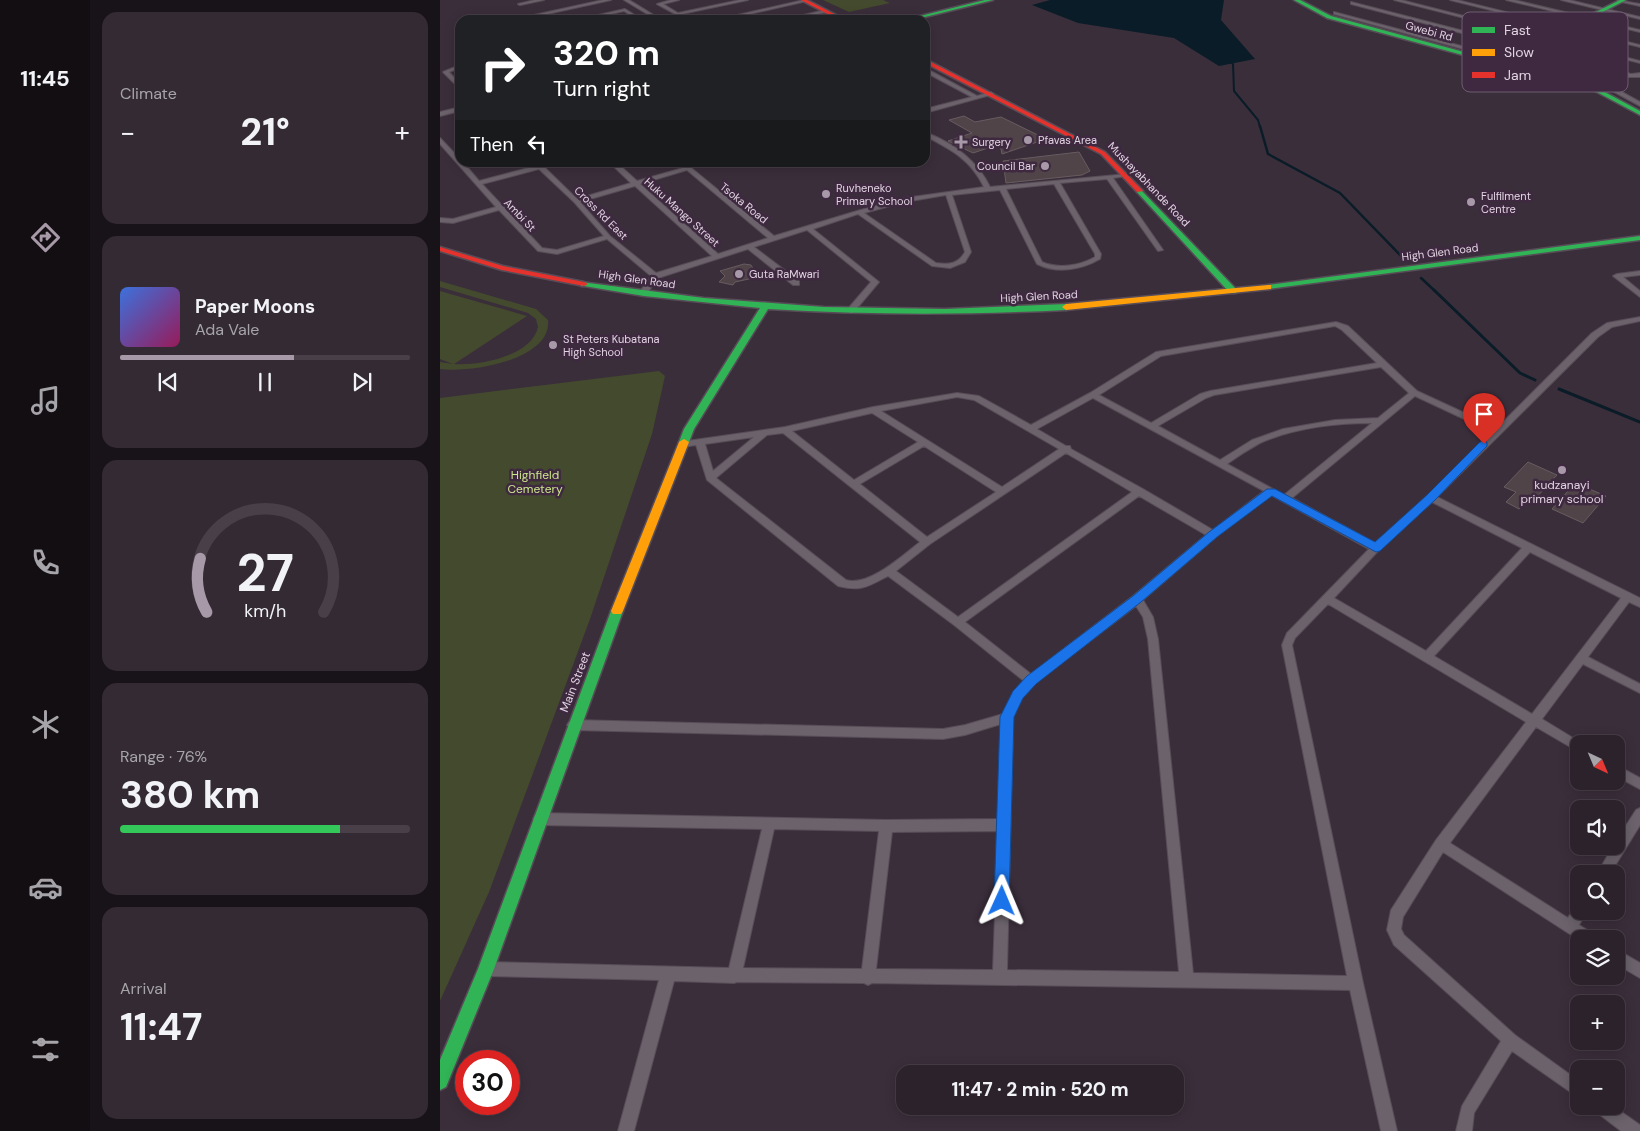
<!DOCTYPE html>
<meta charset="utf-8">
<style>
body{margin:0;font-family:"DM Sans",sans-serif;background:#342a34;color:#f1f3f6;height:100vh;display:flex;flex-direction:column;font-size:19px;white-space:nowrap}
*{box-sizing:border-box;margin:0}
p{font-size:16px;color:#a6a4a9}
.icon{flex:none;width:28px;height:28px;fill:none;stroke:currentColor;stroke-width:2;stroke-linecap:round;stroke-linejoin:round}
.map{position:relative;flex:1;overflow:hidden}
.sheet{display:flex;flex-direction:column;gap:12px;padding:12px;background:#181318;width:350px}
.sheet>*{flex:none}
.hud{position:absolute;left:15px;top:15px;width:475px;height:152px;border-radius:15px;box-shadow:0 2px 12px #0003,0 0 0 1px #483f48;background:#202124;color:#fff;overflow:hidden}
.needle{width:32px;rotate:136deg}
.fabs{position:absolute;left:1130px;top:735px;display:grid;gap:10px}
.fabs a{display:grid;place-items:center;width:55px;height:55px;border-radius:10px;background:#2c222c;box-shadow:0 2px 12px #0003,0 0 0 1px #483f48;font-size:25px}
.speed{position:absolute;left:15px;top:1050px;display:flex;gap:10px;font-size:25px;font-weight:700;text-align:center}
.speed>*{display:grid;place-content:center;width:65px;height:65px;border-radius:50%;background:#2c222c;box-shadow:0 2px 12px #0003,0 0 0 1px #483f48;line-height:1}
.speed .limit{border:8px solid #d22;background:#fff;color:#111}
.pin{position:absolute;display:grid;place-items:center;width:42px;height:42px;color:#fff;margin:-51px -21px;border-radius:50% 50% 50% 0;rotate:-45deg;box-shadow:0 0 5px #0007}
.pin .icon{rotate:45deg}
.me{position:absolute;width:55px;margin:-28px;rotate:1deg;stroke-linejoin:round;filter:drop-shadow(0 0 4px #0008)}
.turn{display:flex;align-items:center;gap:18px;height:105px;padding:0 15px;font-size:22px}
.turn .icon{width:65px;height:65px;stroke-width:2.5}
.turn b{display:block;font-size:35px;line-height:42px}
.then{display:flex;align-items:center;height:48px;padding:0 15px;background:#0003;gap:10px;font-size:19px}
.big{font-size:38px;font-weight:700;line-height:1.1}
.sheet .tile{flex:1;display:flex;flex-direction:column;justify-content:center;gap:8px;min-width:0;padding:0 18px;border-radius:15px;background:#342a34}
.sheet .dial{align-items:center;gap:0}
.dial svg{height:130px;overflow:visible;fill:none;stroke:#483f48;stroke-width:7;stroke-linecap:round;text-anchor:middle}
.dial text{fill:#f1f3f6;stroke:none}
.song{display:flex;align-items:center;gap:15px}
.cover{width:60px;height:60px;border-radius:8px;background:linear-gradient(135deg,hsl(220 70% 55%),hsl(330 70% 35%))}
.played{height:5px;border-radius:2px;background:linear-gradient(90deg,#a799a7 60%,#483f48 60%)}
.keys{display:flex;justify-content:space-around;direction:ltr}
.heat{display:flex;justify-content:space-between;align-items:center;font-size:28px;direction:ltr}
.charge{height:8px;border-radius:4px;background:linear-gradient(90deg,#34c759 76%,#483f48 0)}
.trip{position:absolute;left:456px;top:1065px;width:288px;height:50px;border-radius:15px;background:#2c222c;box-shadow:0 2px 12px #0003,0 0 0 1px #483f48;font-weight:700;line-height:50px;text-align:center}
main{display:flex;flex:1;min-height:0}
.tabs{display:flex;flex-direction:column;width:90px;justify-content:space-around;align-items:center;background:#120e12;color:#a6a4a9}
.tabs .icon{width:35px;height:35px}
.tabs .active{color:#a799a7}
.tabs b{font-size:22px;color:#f1f3f6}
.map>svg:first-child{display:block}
</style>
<main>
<nav class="tabs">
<b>11:45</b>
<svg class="icon active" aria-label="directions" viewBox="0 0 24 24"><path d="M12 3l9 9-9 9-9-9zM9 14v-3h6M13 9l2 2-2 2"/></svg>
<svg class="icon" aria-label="music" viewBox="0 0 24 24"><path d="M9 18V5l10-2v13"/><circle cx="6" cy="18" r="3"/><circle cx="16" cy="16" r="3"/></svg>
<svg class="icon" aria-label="phone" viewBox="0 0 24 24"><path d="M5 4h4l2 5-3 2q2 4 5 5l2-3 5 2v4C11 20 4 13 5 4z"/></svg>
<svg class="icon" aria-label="climate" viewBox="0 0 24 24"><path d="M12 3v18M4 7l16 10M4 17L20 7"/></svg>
<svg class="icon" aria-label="car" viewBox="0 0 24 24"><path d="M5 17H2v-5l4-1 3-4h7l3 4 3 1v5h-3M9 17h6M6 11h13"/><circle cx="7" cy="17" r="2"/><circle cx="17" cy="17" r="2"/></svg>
<svg class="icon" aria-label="filters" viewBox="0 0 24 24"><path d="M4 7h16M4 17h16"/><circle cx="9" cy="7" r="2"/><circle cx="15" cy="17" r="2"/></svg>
</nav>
<section class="sheet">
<div class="tile"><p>Climate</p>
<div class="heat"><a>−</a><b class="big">21°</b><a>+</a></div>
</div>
<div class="tile">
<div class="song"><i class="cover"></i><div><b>Paper Moons</b><p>Ada Vale</p></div></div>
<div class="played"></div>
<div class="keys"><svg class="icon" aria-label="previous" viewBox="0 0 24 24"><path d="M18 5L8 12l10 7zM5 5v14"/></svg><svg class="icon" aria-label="pause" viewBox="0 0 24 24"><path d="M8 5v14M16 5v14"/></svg><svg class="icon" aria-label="next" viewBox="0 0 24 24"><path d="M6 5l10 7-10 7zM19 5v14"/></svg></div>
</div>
<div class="tile dial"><svg viewBox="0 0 100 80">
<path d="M14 69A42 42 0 1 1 86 69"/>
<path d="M14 69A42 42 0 0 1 10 36" stroke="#a799a7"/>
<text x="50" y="56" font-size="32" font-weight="700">27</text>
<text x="50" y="72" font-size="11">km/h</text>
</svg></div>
<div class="tile"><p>Range · 76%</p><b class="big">380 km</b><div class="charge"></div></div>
<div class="tile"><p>Arrival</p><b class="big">11:47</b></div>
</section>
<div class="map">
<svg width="1200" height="1131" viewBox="0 0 1200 1131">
<rect width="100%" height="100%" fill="#3a2e3b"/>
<g fill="#444a2d">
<path d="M383,0H443L450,3L409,12Z"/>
<path d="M0,281L96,309L108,320C112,361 28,373 0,369V362L13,364L0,359V291L87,316L14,364C39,366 92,356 98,327L96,319L88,313L0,287Z"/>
<path d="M219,371L225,376L212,434L150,619L49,892L0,1001V398Z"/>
</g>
<path fill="#0a1c27" d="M610,0H784L781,20L815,59L779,66L734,38L638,23L592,5Z"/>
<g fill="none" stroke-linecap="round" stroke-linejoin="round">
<path stroke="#0a1c27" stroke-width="2" d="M789,61L793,64L794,91L818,120L820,127"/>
<g stroke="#0a1c27" stroke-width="2.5">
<path d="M820,126L828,154L900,193L965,260"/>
<path d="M981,278L995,291"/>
</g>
<g stroke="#0a1c27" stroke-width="3">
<path d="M994,290L1080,373L1095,380"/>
<path d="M1119,389L1200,422"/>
</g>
</g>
<g fill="#504449" stroke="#695c60">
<path d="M524,116L535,122L561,117L606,139L562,154L560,144L533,153L508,141L532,133L509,120Z"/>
<path d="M639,152L650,171L642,175L566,183L563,161Z"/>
<path d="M304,264L311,265L318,277L295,282L293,285L279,282L285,276L280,271Z"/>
<path d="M1088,462L1117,475L1093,501L1088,498L1079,509L1066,502L1076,492L1064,487Z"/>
<path d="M1135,483L1166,496L1143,523L1112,509Z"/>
</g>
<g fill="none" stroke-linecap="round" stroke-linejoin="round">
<g stroke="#574c57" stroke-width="2">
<g id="street">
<path d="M95,0H104L80,5L78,4Z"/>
<path d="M163,0H171L80,20H71Z"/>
<path d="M184,0H189L222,20H217Z"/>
<path d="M231,0H239L223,4L238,13L300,0H308L237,15L217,4Z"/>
<path d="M364,0L367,1L283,20H275Z"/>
<path d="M954,0H961L1200,61V63Z"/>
<path d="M1010,0H1017L1200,45V47Z"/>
<path d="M1066,0H1074L1200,30V32Z"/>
<path d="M1121,0H1129L1200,17V19Z"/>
<path d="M1177,0L1200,4V6L1177,1Z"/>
<path d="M911,2L1191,74L1200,73V77H1189L911,4Z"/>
<path d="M185,9L203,20H198L184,11L144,20H136Z"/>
<path d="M385,10L387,12L350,20H342Z"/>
<path d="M894,12L1171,86L1200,102V106L1167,88L894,14Z"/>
<path d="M20,65V68L9,72L20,84V89L3,72Z"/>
<path d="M485,68L537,96L551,92L554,94L485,113V109L532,97L485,72Z"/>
<path d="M20,107V111L0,116V112Z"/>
<path d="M485,132C513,143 537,160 550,187L687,174V176L673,178L723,250L718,251L667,179L620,183L661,254L660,259C641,270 617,274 597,264L560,190L512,195L531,252L525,262L510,268L492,266L418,214L373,229L439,282L413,313H410L406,311L431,282L367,230L314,247L359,281V285H353L308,249L218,278L206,295H203L199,293L211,276L167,239L117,254L98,251L59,210L13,223L0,222V218L13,219L56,207L0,144V138L20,159V162H23L39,181L96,166L92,162H99L137,199L191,183L169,162H176L197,181L243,168L237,162H244L334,236L417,211L465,198L544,187C530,159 512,150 485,136ZM99,169L134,202L164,236L117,250L102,248L42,184ZM247,170L328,238L278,254L200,184ZM614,184L655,254V257C639,266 618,269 602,262L566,189ZM195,186L272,256L216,273L170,236L140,202ZM506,195L525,252C518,264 509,265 496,263L424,213L465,202Z"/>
<path d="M1200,271V275L1183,277L1200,291V297L1173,276L1177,274Z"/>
<path d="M1200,317V321L1172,327L1158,337L997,497L1200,598V607L1189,602L1148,657L1200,684V693L1143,664L1102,719L1143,744H1139V752L1096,727L1010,843L1128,918L1135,906L1139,905V911H1147L1139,925L1154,934L1156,939H1139V940L1003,852L963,917L961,929L964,935L1075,1035L1139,1081V1098L1072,1051L1034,1113L1032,1131H1016L1022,1106L1061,1041L954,945L947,930L951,910L996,840L1086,722L888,604L855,638L852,645L923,983L957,1131H941L910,990L432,983L428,985L424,983L297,982L294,983L234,981L194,1131H178L219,980L46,976L41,974L39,969L41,964L46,962L289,968L322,829L99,825L95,823L93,819L95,815L99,813L446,820L558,819L561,724L525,735L503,739L133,730L129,728L127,725L129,722L133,720L503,729L525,725L563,714L574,692L584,681L514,625L448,576C429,586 421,592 398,586L267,480L256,445L243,447L239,444L240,442L345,427L433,407L517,393L539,396L591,425L650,393L716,352L896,322L908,326L977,391L1057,428L1152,333L1167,323ZM895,326L902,330L937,363L770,391L760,394L711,423L659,395L721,356ZM941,367L969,393L938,418L895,420L843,429L812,440L780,460L718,426L766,398L774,395ZM975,396L1052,432L988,496L935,543L852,498ZM517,397L534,400L619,449L562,487L441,411ZM653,398L824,491L773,530L703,489L631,449L630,446H626L597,429ZM432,413L478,442L414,480L352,431ZM932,423L844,495L787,464C798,456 809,449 820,443C854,428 895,423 932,423ZM343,433L480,542C463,555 429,587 406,580L276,478L327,435ZM314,437L273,471L265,444ZM484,446L556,492L487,537L420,484ZM626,453L692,492L518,617L456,571L490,544ZM831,495L929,549L847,633L842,645L907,976L753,973L718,639L713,617L703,600L776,537ZM699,496L766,535L693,596L591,674L525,622ZM992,502L1082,548L986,651L894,598L939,550ZM1090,552L1181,598L1092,714L994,656ZM696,606L703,617L708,639L739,972L567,970L573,717L582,698L595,683ZM334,829L439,831L422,969L303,968ZM558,831L553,970L436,969L452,832Z"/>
<path d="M1176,765L1200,778V789L1176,776Z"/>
<path d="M1200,808V825L1170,874H1157L1173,846H1176V841L1196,810Z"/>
<path d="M1176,949L1200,963V978L1176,964Z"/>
<path d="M1152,1106H1173L1200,1125V1131H1181L1155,1111Z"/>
</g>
</g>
<g stroke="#574c57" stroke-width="3">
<g id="fast">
<path d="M545,0H553L473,20H464Z"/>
<path d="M854,0H860L891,16L1057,61L1180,0H1186L1063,63L1159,89L1200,111V115L1155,91L887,18Z"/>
<path d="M697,190H701L796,289V293H790L697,192Z"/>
<path d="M1200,236V240L828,289L824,287L828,285Z"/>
<path d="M141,282L264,298L384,307L505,309L626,304L630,307L626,310C526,315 428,315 328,309L254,429L249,442L244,445L239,442L244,429L320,308L204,296L144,286H141Z"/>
<path d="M177,607L181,608L183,611L54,969L6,1087L0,1090V1060L38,969L171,611L173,608Z"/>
</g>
</g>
<g stroke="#574c57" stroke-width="3">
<g id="slow">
<path d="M828,285H831V289L626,310L622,307L626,304Z"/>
<path d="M244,439L249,442L183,611L181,614H173L171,611L239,442Z"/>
</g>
</g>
<g stroke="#574c57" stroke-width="3">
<g id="jam">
<path d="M361,0H367L406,20H399Z"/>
<path d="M485,59L665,152L703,191L697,192L661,154L485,63Z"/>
<path d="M0,247L63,266L144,282L148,284L144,286L62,270L0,251Z"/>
</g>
</g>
<use href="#street" fill="#6b626b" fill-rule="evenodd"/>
<use href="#fast" fill="#30b455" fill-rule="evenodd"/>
<use href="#slow" fill="#ff9f0a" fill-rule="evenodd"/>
<use href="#jam" fill="#e5322d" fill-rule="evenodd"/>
</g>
<path fill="#1a73e8" stroke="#114b97" d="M1044,441L1047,442V446L995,500L940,551L936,552L832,496L777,537L701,602L596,684L583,698L574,717L569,901L567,906L562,908L556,906L554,901L560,717L573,691L587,676L693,596L769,532L827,489H835L935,542L987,495L1040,442Z"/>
<g fill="#a799a7" stroke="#3e2940" stroke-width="2">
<circle cx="588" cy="140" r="5"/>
<path d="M518.5 134.5h5v5h5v5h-5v5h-5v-5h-5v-5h5z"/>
<circle cx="605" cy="166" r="5"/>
<circle cx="386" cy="194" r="5"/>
<circle cx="1031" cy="202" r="5"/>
<circle cx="299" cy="274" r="5"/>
<circle cx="113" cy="345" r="5"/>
<circle cx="1122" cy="470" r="5"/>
</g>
<g text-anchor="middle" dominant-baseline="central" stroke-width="5" stroke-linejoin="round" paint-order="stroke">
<g font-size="11" fill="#e1d3e1" stroke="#3e2940">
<text transform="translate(989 31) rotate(15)">Gwebi Rd</text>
<text transform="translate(709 184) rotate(46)">Mushayabhande Road</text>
<text transform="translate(304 203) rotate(39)">Tsoka Road</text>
<text transform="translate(242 212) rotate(42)">Huku Mango Street</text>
<text transform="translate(161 213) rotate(45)">Cross Rd East</text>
<text transform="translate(80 215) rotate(46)">Ambi St</text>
<text transform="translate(1000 252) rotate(-7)">High Glen Road</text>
<text transform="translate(197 279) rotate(8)">High Glen Road</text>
<text transform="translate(599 296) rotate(-3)">High Glen Road</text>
</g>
<g font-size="11" fill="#e1d3e1" stroke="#3e2940" text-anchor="start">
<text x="598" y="140">Pfavas Area</text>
<text x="532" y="142">Surgery</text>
<text x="595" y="166" text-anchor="end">Council Bar</text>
<text x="396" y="188">Ruvheneko<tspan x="396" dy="13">Primary School</tspan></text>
<text x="1041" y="196">Fulfilment<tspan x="1041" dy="13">Centre</tspan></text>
<text x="309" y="274">Guta RaMwari</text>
<text x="123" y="339">St Peters Kubatana<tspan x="123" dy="13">High School</tspan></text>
</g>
<g font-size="12" fill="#cde58b" stroke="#3e2940">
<text x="95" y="475">Highfield<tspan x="95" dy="14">Cemetery</tspan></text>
</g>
<g font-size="12" fill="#e1d3e1" stroke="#3e2940">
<text x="1122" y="485">kudzanayi<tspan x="1122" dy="14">primary school</tspan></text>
</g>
<g font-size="12" fill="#e1d3e1" stroke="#3e2940">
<text transform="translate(135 682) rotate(-69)">Main Street</text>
</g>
</g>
<rect x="1022" y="12" width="166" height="80" rx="8" fill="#3e2940" stroke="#6f5c70" stroke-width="1"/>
<rect x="1032" y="27" width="23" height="6" fill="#30b455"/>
<rect x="1032" y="49" width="23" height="7" fill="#ff9f0a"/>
<rect x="1032" y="72" width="23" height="6" fill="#e5322d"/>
<g font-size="14" fill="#e1d3e1">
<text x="1064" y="35">Fast</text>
<text x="1064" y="57">Slow</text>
<text x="1064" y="80">Jam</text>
</g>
</svg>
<div class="fabs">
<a><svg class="needle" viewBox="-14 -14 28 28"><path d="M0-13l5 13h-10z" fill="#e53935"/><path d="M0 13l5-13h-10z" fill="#a6a4a9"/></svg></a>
<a><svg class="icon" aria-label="sound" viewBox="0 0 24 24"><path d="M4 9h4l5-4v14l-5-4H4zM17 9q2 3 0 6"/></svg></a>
<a><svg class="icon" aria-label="search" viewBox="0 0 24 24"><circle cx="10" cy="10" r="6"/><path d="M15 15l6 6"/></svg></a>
<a><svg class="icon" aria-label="layers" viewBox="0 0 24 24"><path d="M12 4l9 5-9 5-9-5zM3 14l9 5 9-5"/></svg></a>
<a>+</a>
<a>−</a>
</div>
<div class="speed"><div class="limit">30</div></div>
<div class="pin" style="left:1044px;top:444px;background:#d93025"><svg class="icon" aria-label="arrive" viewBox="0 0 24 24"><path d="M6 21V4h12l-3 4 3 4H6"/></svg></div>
<svg class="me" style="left:562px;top:901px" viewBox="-20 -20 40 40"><path d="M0-17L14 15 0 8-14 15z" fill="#1a73e8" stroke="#fff" stroke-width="4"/></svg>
<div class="trip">11:47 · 2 min · 520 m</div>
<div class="hud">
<div class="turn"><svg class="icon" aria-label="right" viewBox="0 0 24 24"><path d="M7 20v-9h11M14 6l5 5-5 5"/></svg><div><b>320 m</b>Turn right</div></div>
<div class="then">Then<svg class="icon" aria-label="left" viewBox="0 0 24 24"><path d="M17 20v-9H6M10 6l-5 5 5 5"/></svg></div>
</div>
</div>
</main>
